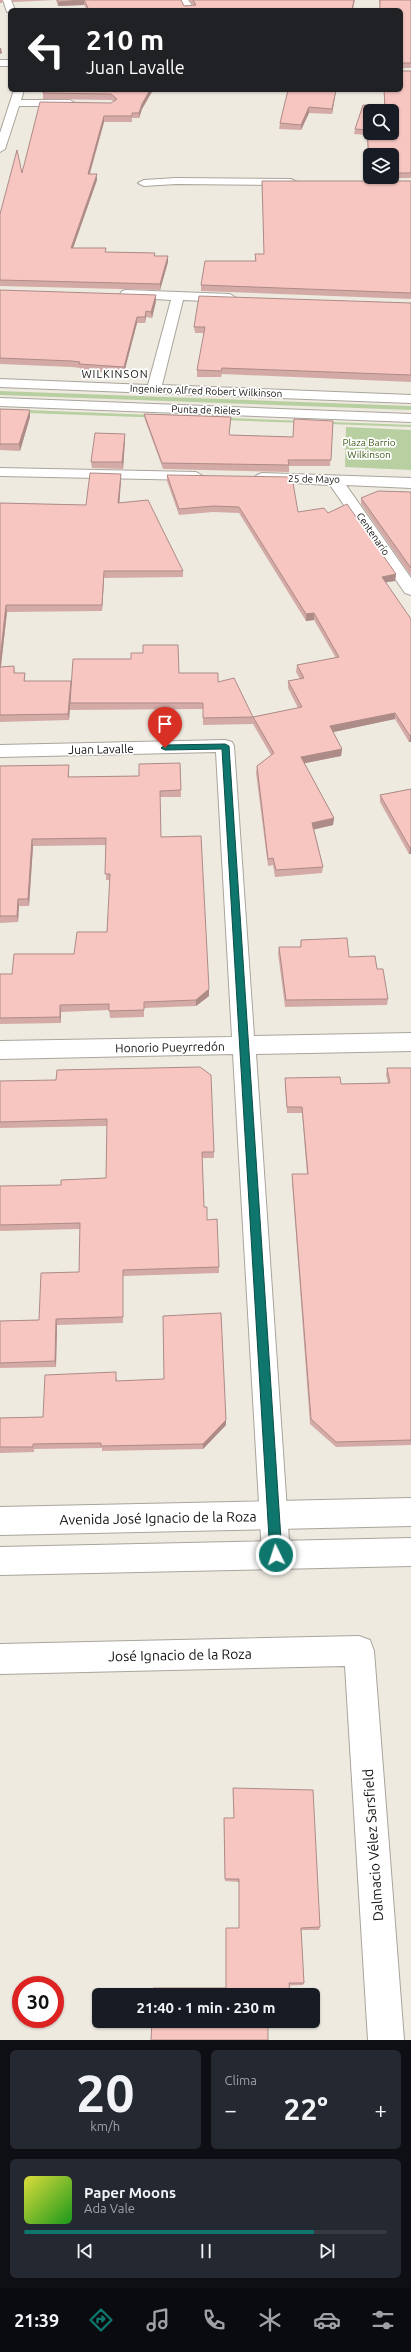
<!DOCTYPE html>
<html lang="es">
<meta charset="utf-8">
<style>
body{margin:0;font-family:Ubuntu,sans-serif;background:#242831;color:#f1f3f6;height:100vh;display:flex;flex-direction:column;font-size:15px;white-space:nowrap}
*{box-sizing:border-box;margin:0}
p{font-size:13px;color:#9ea1a6}
.icon{flex:none;width:22px;height:22px;fill:none;stroke:currentColor;stroke-width:2;stroke-linecap:round;stroke-linejoin:round}
.map{position:relative;height:2040px;overflow:hidden}
.panel{display:flex;flex-direction:column;gap:10px;padding:10px;background:#0d0f14;flex:1}
.panel>*{flex:none}
.hud{position:absolute;left:8px;top:8px;width:395px;height:84px;border-radius:6px;box-shadow:0 1px 3px #0004;background:#202124;color:#fff;overflow:hidden}
.fabs{position:absolute;left:363px;top:104px;display:grid;gap:8px}
.fabs a{display:grid;place-items:center;width:36px;height:36px;border-radius:6px;background:#171b24;box-shadow:0 1px 3px #0004;font-size:20px}
.speed{position:absolute;left:12px;top:1976px;display:flex;gap:8px;font-size:20px;font-weight:700;text-align:center}
.speed>*{display:grid;place-content:center;width:52px;height:52px;border-radius:50%;background:#171b24;box-shadow:0 1px 3px #0004;line-height:1}
.speed .limit{border:6px solid #d22;background:#fff;color:#111}
.pin{position:absolute;display:grid;place-items:center;width:34px;height:34px;color:#fff;margin:-41px -17px;border-radius:50% 50% 50% 0;rotate:-45deg;box-shadow:0 0 4px #0007}
.pin .icon{rotate:45deg}
.me{position:absolute;width:44px;margin:-22px;rotate:356deg;stroke-linejoin:round;filter:drop-shadow(0 0 3px #0008)}
.turn{display:flex;align-items:center;gap:14px;height:84px;padding:0 12px;font-size:18px}
.turn .icon{width:52px;height:52px;stroke-width:2.5}
.turn b{display:block;font-size:28px;line-height:34px}
.big{font-size:30px;font-weight:600;line-height:1.1}
.panel .tile{flex:1;display:flex;flex-direction:column;justify-content:center;gap:6px;min-width:0;padding:0 14px;border-radius:6px;background:#242831}
.panel .dial{align-items:center;gap:0}
.dial b{font-size:52px;line-height:1}
.song{display:flex;align-items:center;gap:12px}
.cover{width:48px;height:48px;border-radius:6px;background:linear-gradient(135deg,hsl(60 70% 55%),hsl(120 70% 35%))}
.played{height:4px;border-radius:2px;background:linear-gradient(90deg,#0f766e 80%,#363941 80%)}
.keys{display:flex;justify-content:space-around;direction:ltr}
.heat{display:flex;justify-content:space-between;align-items:center;font-size:22px;direction:ltr}
.panel .tiles{flex:1;display:grid;gap:10px;grid-template-columns:1fr 1fr}
.tile:last-child{grid-column:span 2}
.trip{position:absolute;left:92px;top:1988px;width:228px;height:40px;border-radius:6px;background:#171b24;box-shadow:0 1px 3px #0004;font-weight:600;line-height:40px;text-align:center}
.tab-bar{display:flex;height:64px;justify-content:space-around;align-items:center;background:#090b0e;color:#9ea1a6}
.tab-bar .icon{width:28px;height:28px}
.tab-bar .current{color:#0f766e}
.tab-bar b{font-size:18px;color:#f1f3f6}
.map>svg:first-child{display:block}
</style>
<div class="map">
<svg width="411" height="2040" viewBox="0 0 411 2040">
<rect width="100%" height="100%" fill="#eeeae0"/>
<g fill="#b8d0a1">
<path d="M0,391L411,406V410L0,395Z"/>
<path d="M0,409L411,425V427L0,412Z"/>
<path d="M346,427L411,430V470L345,467Z"/>
</g>
<g fill="none" stroke-linecap="round" stroke-linejoin="round">
<g stroke="#a9a59c" stroke-width="2">
<g id="minor">
<path d="M3,0H11L15,10L7,12Z"/>
<path d="M180,0H188L195,10H185Z"/>
<rect x="0" y="60" width="10" height="6"/>
<path d="M14,90H24L21,100H70L75,103L70,106H19L5,149L0,152V133Z"/>
<path d="M176,178L291,179L297,182L291,185L176,184L144,186L138,183L144,180Z"/>
<path d="M126,290L230,294L236,298L230,302L183,300L162,385L411,395V403L0,387V379L148,385L171,300L122,297L120,294L122,291Z"/>
<path d="M0,398L411,414V422L0,406Z"/>
<path d="M0,468L196,472L203,476L196,480L0,476Z"/>
<path d="M262,473L411,478V488L346,485L411,578V595L405,593L330,485L257,481L254,478L257,475Z"/>
<path d="M225,740L232,742L234,746L254,1036L411,1033V1051L256,1054L290,1555L286,1565L276,1569L266,1565L262,1555L233,1054L0,1059V1041L232,1037L216,752L0,757V745Z"/>
<path d="M359,1636L370,1640L374,1651L404,2040H368L345,1666L0,1674V1644Z"/>
</g>
</g>
<g stroke="#a9a59c" stroke-width="2">
<g id="major">
<path d="M411,1498V1526L0,1535V1507Z"/>
<path d="M411,1538V1566L0,1575V1547Z"/>
</g>
</g>
<use href="#minor" fill="#fff" fill-rule="evenodd"/>
<use href="#major" fill="#fff" fill-rule="evenodd"/>
</g>
<g fill="#d4aaa6" fill-rule="evenodd">
<path d="M0,0H3L2,3H0Z"/>
<path d="M12,0H181L184,6L193,5L189,0H355L353,10H87L84,5L58,6L56,0L13,2Z"/>
<path d="M379,0H411V68H401V10H380Z"/>
<path d="M411,71V178H369L367,135L354,134L355,129L384,107V90H401ZM370,155H392V177H370Z"/>
<path d="M44,90H153L142,109L139,118H132V122H104L90,174L97,180L73,248L106,252L155,253V256H168V262L160,290L0,286V214L22,173L114,101L111,100L43,99V93Z"/>
<path d="M336,90L332,114L309,113L301,130L279,129L280,123Z"/>
<path d="M262,181H411V299L201,291V285L255,261V254H264Z"/>
<path d="M0,290L156,301L152,318L146,317L145,323H137L124,373L80,371V368L72,367L0,364Z"/>
<path d="M411,303V382L222,374L221,377H197V370L204,333H195L194,327Z"/>
<path d="M0,409L30,410V417L20,451L0,450Z"/>
<path d="M144,414L231,417L229,434L230,435L293,437L333,421L330,466H289V472L163,469L145,420Z"/>
<path d="M125,434V440L123,469L92,468L91,462Z"/>
<path d="M121,474V480L119,503L183,571V577L104,578L102,611L7,612L1,667L14,666L15,673H25V681H71L179,673L218,682L253,717L298,708L288,688V681L300,679L296,672L297,665L336,658L314,620L306,621L239,513L213,512L179,515L167,481V475L298,512L328,513L396,574L395,581L386,582L411,742H409L395,719L333,732L342,749L341,756L304,763L334,818L333,825L314,829L323,867L322,873L275,877L273,865L268,866L256,773L257,766L271,755L253,724L203,725V709L70,710V707L69,720L0,722V503L86,505Z"/>
<path d="M411,492V576L361,504V498Z"/>
<path d="M180,763L181,797H160L161,837L209,996L196,1006L144,1008V1017L110,1018L109,1010L61,1012V1023L0,1024V974H12L74,954L107,932L110,880H106V845L33,846L29,906H19L18,922L0,923V766L69,765V777L139,776Z"/>
<path d="M411,789V854H409L380,802V795Z"/>
<path d="M301,940L349,957L388,999L387,1005L285,1007L278,953L279,947H300Z"/>
<path d="M387,1068H411V1445L336,1447L310,1424L292,1180V1174H307L302,1113H287L285,1085V1078L341,1084L388,1083L386,1075Z"/>
<path d="M0,1081L214,1152V1158H202L204,1207L219,1267V1273L123,1276V1323L57,1325L56,1367L0,1368V1321L39,1320L79,1272L80,1229L0,1231V1186L61,1185L106,1178L107,1126L0,1128Z"/>
<path d="M117,1378V1381L226,1425L203,1449L102,1451V1448L34,1449V1452L0,1453V1418L43,1417Z"/>
<path d="M233,1788L320,1927L319,1930H301L304,1983L303,1985L226,1988L239,1928V1882L225,1881L224,1818H234Z"/>
</g>
<g fill="#ad8b87">
<path d="M84,0V5L58,6V2Z"/>
<path d="M0,48H1L2,53L0,54Z"/>
<path d="M150,90H153L142,109L139,118V113L142,104Z"/>
<path d="M336,90L332,114V109Z"/>
<path d="M309,107V113L301,130V125Z"/>
<path d="M104,116V122L88,179V174Z"/>
<path d="M97,174V180L71,254V248Z"/>
<path d="M168,256V262L160,290V284Z"/>
<path d="M156,295V301L152,318L151,312Z"/>
<path d="M146,311V317L145,323V317Z"/>
<path d="M137,317V323L124,373V367Z"/>
<path d="M30,410V417L20,451L19,444Z"/>
<path d="M125,434V440L123,469L122,462Z"/>
<path d="M121,474V480L119,509L118,503Z"/>
<path d="M104,571V578L102,611V605Z"/>
<path d="M396,574L395,581L381,583L382,577Z"/>
<path d="M6,605L7,612L0,673V660Z"/>
<path d="M314,613V620L306,621V614Z"/>
<path d="M71,681L70,707L69,720L68,714Z"/>
<path d="M395,713V719L329,733L330,726Z"/>
<path d="M411,735V742H409L410,736Z"/>
<path d="M342,749L341,756L301,764V757Z"/>
<path d="M334,818L333,825L312,830V823Z"/>
<path d="M32,839L33,846L29,906L28,899Z"/>
<path d="M410,848H411V854H409Z"/>
<path d="M18,899L19,906L18,922L17,916Z"/>
<path d="M209,989V996L196,1006V1000Z"/>
<path d="M60,1005L61,1012V1023L60,1017Z"/>
<path d="M56,1319L57,1325L56,1367L55,1361Z"/>
<path d="M226,1420V1425L203,1449V1444Z"/>
</g>
<g fill="#f7c6c1" stroke="#ad8b87" fill-rule="evenodd">
<path d="M57,0H81L58,2Z"/>
<path d="M84,0H181L184,6L196,5L193,0H354L352,10H89Z"/>
<path d="M380,0H411V63H401V10H380Z"/>
<path d="M401,71H411V173H392V155H370V173L367,130L355,129L363,105L385,107L384,90H401ZM370,111H392V133H370Z"/>
<path d="M44,90H150L142,104L139,113H132V116H104L88,174H97L71,248H106L105,252L155,253L154,256H168L160,284L0,280V214L17,150L22,173L40,102L111,103L117,99L111,94L43,93Z"/>
<path d="M288,90H336L332,109L309,107L301,125L280,123Z"/>
<path d="M262,181H411V293L201,285L205,261H256L255,254H264Z"/>
<path d="M0,290L156,295L151,312L146,311L145,317H137L124,367L79,364L80,362L72,361L0,358Z"/>
<path d="M199,296L411,303V375L222,368L221,371L197,370L205,327H194Z"/>
<path d="M0,409L30,410L19,444H0Z"/>
<path d="M144,414L231,417L229,434L230,435L293,437L294,419L333,421L331,460H288L289,465L162,463Z"/>
<path d="M95,433L125,434L122,462H91Z"/>
<path d="M90,473L121,474L118,503L148,500L183,571H104L102,605H6L0,660V503L86,505Z"/>
<path d="M167,475L292,477L298,512L324,508L328,513L347,504L396,574L382,577L411,619V735L410,736L395,713L330,726L342,749L301,757L334,818L312,823L323,867L276,870L273,858L268,859L257,766L274,753L253,717L302,707L288,681L304,678L297,665L339,657L314,613L306,614L239,507L213,506L179,509Z"/>
<path d="M378,491L411,492V568L361,498Z"/>
<path d="M143,645H178L179,673H218V682L234,678L253,717L203,718V703H70L73,659H131V653H143Z"/>
<path d="M14,666V673H25L24,681H71L68,714L0,715V667Z"/>
<path d="M180,763L181,790L160,791L161,837L201,836L209,989L196,1000L144,1002V1010L109,1011V1004L60,1005V1017L0,1018V974H12L14,954H74L77,932H107L110,874H105L106,838L32,839L28,899H18L17,916H0V766L69,765L68,777L139,776V764Z"/>
<path d="M411,789V848H410L380,795Z"/>
<path d="M347,938L349,957L375,956L377,969H383L388,999L286,1000L279,947H301V940Z"/>
<path d="M200,1067L211,1075L214,1152H202L204,1207H207V1220L217,1219L219,1267L123,1270V1317L56,1319L55,1361L0,1363V1321L39,1320L41,1273L79,1272L80,1223L0,1225V1186L61,1185V1180L106,1178L107,1119L0,1122V1081L56,1080L57,1070Z"/>
<path d="M387,1068H411V1440L336,1442L311,1419L292,1174H308L302,1107H287L285,1078L340,1077L341,1084L390,1083Z"/>
<path d="M221,1313L226,1420L203,1444L101,1446V1443L33,1444V1447H0V1418L43,1417L45,1375L116,1372V1381L164,1379L163,1316Z"/>
<path d="M233,1788L313,1790L320,1927L301,1928L304,1983H289L290,1995H153V1988H226V1928H239V1879H225L224,1818H234Z"/>
<path d="M152,2021H268V2040H151Z"/>
</g>
<path fill="#0f766e" stroke="#0a4d48" d="M225,744L229,746L282,1555L281,1559L276,1561L272,1559L270,1555L222,749L165,750L161,748L165,745Z"/>
<g text-anchor="middle" dominant-baseline="central" stroke-width="3.5" stroke-linejoin="round" paint-order="stroke">
<g font-size="10" fill="#141310" stroke="#fff">
<text transform="translate(206 391) rotate(2)">Ingeniero Alfred Robert Wilkinson</text>
<text transform="translate(206 410) rotate(2)">Punta de Rieles</text>
<text transform="translate(314 479) rotate(1)">25 de Mayo</text>
<text transform="translate(373 534) rotate(55)">Centenario</text>
</g>
<g font-size="10" fill="#3d5a17" stroke="#fff">
<text x="369" y="442">Plaza Barrio<tspan x="369" dy="12">Wilkinson</tspan></text>
</g>
<g font-size="11" letter-spacing="1" fill="#141310" stroke="#fff">
<text x="115" y="374">WILKINSON</text>
</g>
<g font-size="12" fill="#141310" stroke="#fff">
<text transform="translate(101 749) rotate(-1)">Juan Lavalle</text>
<text transform="translate(170 1047) rotate(-1)">Honorio Pueyrredón</text>
</g>
<g font-size="14" fill="#141310" stroke="#fff">
<text transform="translate(158 1518) rotate(-1)">Avenida José Ignacio de la Roza</text>
<text transform="translate(180 1655) rotate(-1)">José Ignacio de la Roza</text>
<text transform="translate(373 1845) rotate(-94)">Dalmacio Vélez Sarsfield</text>
</g>
</g>
</svg>
<div class="fabs">
<a><svg class="icon" aria-label="search" viewBox="0 0 24 24"><circle cx="10" cy="10" r="6"/><path d="M15 15l6 6"/></svg></a>
<a><svg class="icon" aria-label="layers" viewBox="0 0 24 24"><path d="M12 4l9 5-9 5-9-5zM3 14l9 5 9-5"/></svg></a>
</div>
<div class="speed"><div class="limit">30</div></div>
<div class="pin" style="left:165px;top:748px;background:#d93025"><svg class="icon" aria-label="arrive" viewBox="0 0 24 24"><path d="M6 21V4h12l-3 4 3 4H6"/></svg></div>
<svg class="me" style="left:276px;top:1555px" viewBox="-20 -20 40 40"><circle r="17" fill="#0f766e" stroke="#fff" stroke-width="3"/><path d="M0-11L8 9 0 5-8 9z" fill="#fff"/></svg>
<div class="trip">21:40 · 1 min · 230 m</div>
<div class="hud">
<div class="turn"><svg class="icon" aria-label="left" viewBox="0 0 24 24"><path d="M17 20v-9H6M10 6l-5 5 5 5"/></svg><div><b>210 m</b>Juan Lavalle</div></div>
</div>
</div>
<section class="panel">
<div class="tiles">
<div class="tile dial"><b>20</b><p>km/h</p></div>
<div class="tile"><p>Clima</p>
<div class="heat"><a>−</a><b class="big">22°</b><a>+</a></div>
</div>
<div class="tile">
<div class="song"><i class="cover"></i><div><b>Paper Moons</b><p>Ada Vale</p></div></div>
<div class="played"></div>
<div class="keys"><svg class="icon" aria-label="previous" viewBox="0 0 24 24"><path d="M18 5L8 12l10 7zM5 5v14"/></svg><svg class="icon" aria-label="pause" viewBox="0 0 24 24"><path d="M8 5v14M16 5v14"/></svg><svg class="icon" aria-label="next" viewBox="0 0 24 24"><path d="M6 5l10 7-10 7zM19 5v14"/></svg></div>
</div>
</div>
</section>
<nav class="tab-bar">
<b>21:39</b>
<svg class="icon current" aria-label="directions" viewBox="0 0 24 24"><path d="M12 3l9 9-9 9-9-9zM9 14v-3h6M13 9l2 2-2 2"/></svg>
<svg class="icon" aria-label="music" viewBox="0 0 24 24"><path d="M9 18V5l10-2v13"/><circle cx="6" cy="18" r="3"/><circle cx="16" cy="16" r="3"/></svg>
<svg class="icon" aria-label="phone" viewBox="0 0 24 24"><path d="M5 4h4l2 5-3 2q2 4 5 5l2-3 5 2v4C11 20 4 13 5 4z"/></svg>
<svg class="icon" aria-label="climate" viewBox="0 0 24 24"><path d="M12 3v18M4 7l16 10M4 17L20 7"/></svg>
<svg class="icon" aria-label="car" viewBox="0 0 24 24"><path d="M5 17H2v-5l4-1 3-4h7l3 4 3 1v5h-3M9 17h6M6 11h13"/><circle cx="7" cy="17" r="2"/><circle cx="17" cy="17" r="2"/></svg>
<svg class="icon" aria-label="filters" viewBox="0 0 24 24"><path d="M4 7h16M4 17h16"/><circle cx="9" cy="7" r="2"/><circle cx="15" cy="17" r="2"/></svg>
</nav>
